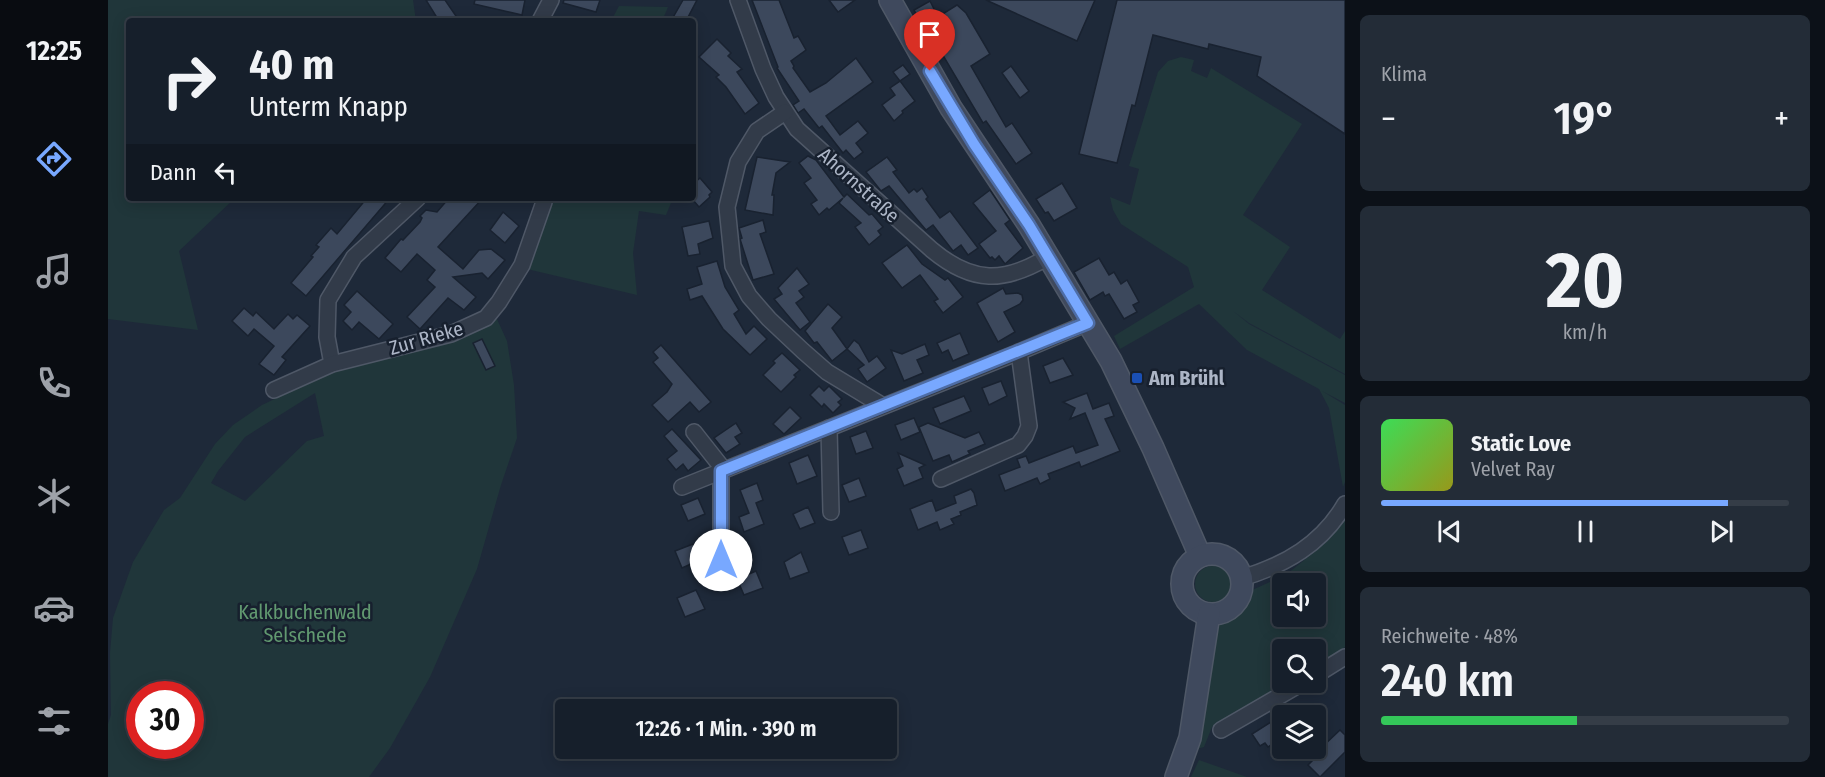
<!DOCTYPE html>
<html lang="de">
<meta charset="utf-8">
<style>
body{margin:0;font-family:"Fira Sans Condensed",sans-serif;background:#232c37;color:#f1f3f6;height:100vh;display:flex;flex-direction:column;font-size:22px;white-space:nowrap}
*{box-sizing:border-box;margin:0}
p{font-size:20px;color:#9ea2a9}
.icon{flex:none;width:33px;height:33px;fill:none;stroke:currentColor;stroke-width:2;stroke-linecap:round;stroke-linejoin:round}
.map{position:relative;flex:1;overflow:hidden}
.details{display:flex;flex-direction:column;gap:15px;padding:15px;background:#0c1118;width:480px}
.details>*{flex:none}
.hud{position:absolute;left:18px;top:18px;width:570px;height:183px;border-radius:6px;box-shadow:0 3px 15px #0003,0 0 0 2px #353d47;background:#161f2b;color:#f1f3f6;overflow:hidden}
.controls{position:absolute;left:1164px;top:573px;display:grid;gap:12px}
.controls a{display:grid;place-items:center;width:54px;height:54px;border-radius:6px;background:#161f2b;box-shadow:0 3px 15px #0003,0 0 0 2px #353d47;font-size:30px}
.speed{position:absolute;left:18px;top:681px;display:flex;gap:12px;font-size:30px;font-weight:700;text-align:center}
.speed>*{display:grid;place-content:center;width:78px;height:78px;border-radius:50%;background:#161f2b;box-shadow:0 3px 15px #0003,0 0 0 2px #353d47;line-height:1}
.speed .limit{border:9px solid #d22;background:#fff;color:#111}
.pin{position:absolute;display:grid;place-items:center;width:51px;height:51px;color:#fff;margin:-62px -26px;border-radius:50% 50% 50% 0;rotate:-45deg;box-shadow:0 0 6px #0007}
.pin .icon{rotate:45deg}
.me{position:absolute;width:66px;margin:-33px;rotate:0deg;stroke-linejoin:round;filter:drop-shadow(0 0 4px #0008)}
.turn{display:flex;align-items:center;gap:21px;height:126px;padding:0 24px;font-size:27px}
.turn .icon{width:78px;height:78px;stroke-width:2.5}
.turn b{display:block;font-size:42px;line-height:51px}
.then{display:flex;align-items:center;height:57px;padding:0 24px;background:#0003;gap:12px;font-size:22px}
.big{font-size:45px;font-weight:600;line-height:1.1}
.details .card{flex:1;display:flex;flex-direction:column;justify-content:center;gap:9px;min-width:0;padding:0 21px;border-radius:9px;background:#232c37}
.details .dial{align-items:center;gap:0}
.dial b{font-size:78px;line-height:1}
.song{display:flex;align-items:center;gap:18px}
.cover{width:72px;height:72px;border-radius:9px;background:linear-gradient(135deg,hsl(130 70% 55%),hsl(60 70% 35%))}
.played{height:6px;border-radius:3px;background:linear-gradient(90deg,#78a8ff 85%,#353d47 85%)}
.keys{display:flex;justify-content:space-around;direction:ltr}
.heat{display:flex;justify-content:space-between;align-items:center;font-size:33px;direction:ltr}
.charge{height:9px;border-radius:4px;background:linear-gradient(90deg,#34c759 48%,#353d47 0)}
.trip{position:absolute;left:447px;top:699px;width:342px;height:60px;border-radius:6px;background:#161f2b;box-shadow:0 3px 15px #0003,0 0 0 2px #353d47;font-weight:600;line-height:60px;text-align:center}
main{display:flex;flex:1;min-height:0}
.menu{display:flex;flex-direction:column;width:108px;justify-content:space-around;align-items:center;background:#090c11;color:#9ea2a9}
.menu .icon{width:42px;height:42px}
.menu .on{color:#78a8ff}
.menu b{font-size:27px;color:#f1f3f6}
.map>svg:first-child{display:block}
</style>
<main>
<nav class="menu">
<b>12:25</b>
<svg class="icon on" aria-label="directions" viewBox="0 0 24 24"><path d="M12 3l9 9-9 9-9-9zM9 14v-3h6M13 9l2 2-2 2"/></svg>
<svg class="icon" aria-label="music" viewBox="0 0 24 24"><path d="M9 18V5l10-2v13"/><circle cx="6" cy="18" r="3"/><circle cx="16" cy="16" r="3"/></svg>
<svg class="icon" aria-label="phone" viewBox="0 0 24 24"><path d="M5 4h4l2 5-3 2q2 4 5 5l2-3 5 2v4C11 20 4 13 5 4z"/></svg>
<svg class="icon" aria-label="climate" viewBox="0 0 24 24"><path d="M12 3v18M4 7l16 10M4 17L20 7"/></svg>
<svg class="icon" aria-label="car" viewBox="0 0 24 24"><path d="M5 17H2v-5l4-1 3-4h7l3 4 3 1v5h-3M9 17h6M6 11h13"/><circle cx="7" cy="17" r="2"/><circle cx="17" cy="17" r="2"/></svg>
<svg class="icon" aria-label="filters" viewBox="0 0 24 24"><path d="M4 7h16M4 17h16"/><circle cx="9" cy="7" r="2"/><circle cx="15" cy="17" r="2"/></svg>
</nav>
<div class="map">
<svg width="1237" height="777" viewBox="0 0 1237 777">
<rect width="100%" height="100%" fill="#1e2939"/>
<g fill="#20363a" fill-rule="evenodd">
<path d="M0,0H305L308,21H21V198H127L71,251L90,330L0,319Z"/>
<path d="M511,6L560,7L554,21H503Z"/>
<path d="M1073,57L1086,60L1083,71L1099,78L1103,68L1194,124L1135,215L1182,247L1154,290L1232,339L1237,331V374L1141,323L1125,311L1141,324L1237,375V403L1214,391L1237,405V482L1235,487L1221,408L1211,389L1139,350L1091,304L1012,349L1006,336L1086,287L1080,267L1013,224L1005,210L1002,197L1022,205L1031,169L1021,166L1050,72L1060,61Z"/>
<path d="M443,198H565L558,215L531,211L525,253L529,295L419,269L432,238Z"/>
<path d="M388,317L399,341L406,385L409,438L393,485L369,569L322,677L282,748L261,777H0V724L3,715L2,653L5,618L25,562L56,510L72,498L107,444L125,425L154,405L219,374L362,333ZM207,393L216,436L199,441L137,501L103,483L110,471L137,437ZM32,694H82V746H32Z"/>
<path d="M1237,518V647L1208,666V650H1174V682L1179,683L1104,727L1096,747L1089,749L1108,635L1113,621L1130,607L1140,592L1179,574L1215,545ZM1174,584H1208V616H1174Z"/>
<circle cx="1105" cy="584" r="18"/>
<path d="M1091,760L1139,777H1083Z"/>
</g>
<g fill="#3c485c" stroke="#192230" stroke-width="1.5">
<path d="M318,0H337L348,16L341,21H331Z"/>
<path d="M367,0H417L414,15L366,4Z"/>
<path d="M456,0H492L488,12L455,3Z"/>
<path d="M575,0H589L578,21H563Z"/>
<path d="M644,0H671L686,38L690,36L698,50L683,61L686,66L685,68L702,92L718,83L748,58L765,82L718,116L732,135L750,121L760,133L748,143L755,152L746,159L738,150L735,153L714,126L711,128L696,109L690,113L685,105L691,101L669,68L670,67Z"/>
<path d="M721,0H747L730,12Z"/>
<path d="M878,0H987L969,41Z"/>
<path d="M1009,0H1237V134L1149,76L1153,57L1101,44L1100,49L1045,35L1027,106L1024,105L1009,163L971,154Z"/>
<path d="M822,1L830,17L849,5L858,13L882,54L863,66L898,127L904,123L924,153L908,164L878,121L875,123L820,30L818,31L806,10Z"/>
<path d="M609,39L623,53L620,56L634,69L629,72L651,103L637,114L618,87L608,77L611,75L591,57Z"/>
<path d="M795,65L802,74L792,81L807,101L794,111L795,113L786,121L774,105L787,95L782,88L792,81L785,72Z"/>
<path d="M903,66L921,91L912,98L894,73Z"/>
<path d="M700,156L708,160L736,197L739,194L761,215L764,214L775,227L770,231L773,235L761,245L747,227L753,223L731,203L735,198L721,210L719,208L711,215L703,204L709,200L696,183L703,178L691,163Z"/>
<path d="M649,157L682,162L668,173L664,195H666L665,215L637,210Z"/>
<path d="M779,157L789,170L785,172L801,193L806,189L809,192L814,188L820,197L818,199L832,218L842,211L870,248L860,255L853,245L845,251L825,225L818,230L781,186L773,191L758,172Z"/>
<path d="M592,178L604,192L601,195L602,197L591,207L585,200V184Z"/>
<path d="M954,183L969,208L946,221L940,212L937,213L928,199Z"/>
<path d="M882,190L902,220L897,224L915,248L897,264L891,256L887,260L884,257L882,258L871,244L888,231L865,203Z"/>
<path d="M259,198H282L198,296L183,283L205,257L203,256L211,247L208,245L223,228L229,234Z"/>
<path d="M341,198H375L330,247L355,269L371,250L383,249L397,260L380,279L374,273L345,277L368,297L356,310L340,298L312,329L299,317L327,287L319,280L327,270L309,254L293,272L277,258L293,239L295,240L312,222L314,218L312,216L318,210L329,212Z"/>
<path d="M395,212L411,226L397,243L382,230Z"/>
<path d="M655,220L658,232L652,234L666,274L645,280L632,239L634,238L631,228Z"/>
<path d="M601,221L605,238L590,244L592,254L580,256L574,227Z"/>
<path d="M799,245L814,264L837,280L840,278L855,297L835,313L826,301L830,299L812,275L794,288L774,263Z"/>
<path d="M991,258L1001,275L1006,272L1013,284L1019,280L1031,302L1025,305L1029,312L1016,319L1001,294L997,296L995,292L982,300L966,272Z"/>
<path d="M609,261L617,287L631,310L626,314L638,334L646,326L659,339L642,355L615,329L594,296L582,300L579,289L594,284L589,267Z"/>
<path d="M689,268L701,284L691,291L696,297L688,303L702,322L692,330L666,299L674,294L670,288Z"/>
<path d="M895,288L898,294L910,293L914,295L915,300L912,304L896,312L907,332L890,342L869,303Z"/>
<path d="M249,291L285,324L271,339L251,322L244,330L235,321L243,312L236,305Z"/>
<path d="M720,304L734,317L724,328L739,349L746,340L751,344L761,362L769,356L778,368L759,382L750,369L756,365L739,349L724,361L709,342L706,343L697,331Z"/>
<path d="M136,308L145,316L148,312L166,329L180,314L185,319L189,315L202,326L174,357L178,360L166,375L151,364L166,346L146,329L140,336L124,321Z"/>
<path d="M852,333L861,354L845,361L840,350L834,353L829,343Z"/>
<path d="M374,339L387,366L378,370L365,343Z"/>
<path d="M817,344L821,355L809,360L815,373L796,381L783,350L794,354Z"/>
<path d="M553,345L603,402L591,412L582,402L560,422L544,405L559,392L564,384L545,362L550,358L545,352Z"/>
<path d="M674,353L692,370L686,375L688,377L673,392L655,375L667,363L665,361Z"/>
<path d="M955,358L965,375L942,383L935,366Z"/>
<path d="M893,381L899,396L881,405L874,388Z"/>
<path d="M711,386L716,391L721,386L734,399L730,402L733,405L725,413L716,404L714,407L702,395Z"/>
<path d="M979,393L985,409L1001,403L1006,416L997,419L1012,451L973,467L971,462L956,468L940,474L942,479L932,484L929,478L897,491L891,475L912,467L909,459L918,456L921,463L965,446L968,453L990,445L977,413L962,419L967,408L955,402Z"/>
<path d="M856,396L863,411L832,424L825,408Z"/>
<path d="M682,407L693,418L676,434L665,424Z"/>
<path d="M806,418L812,432L793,440L787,425Z"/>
<path d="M628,423L634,433L627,437L632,444L618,453L606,438Z"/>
<path d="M820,423L857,438L871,432L877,444L860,451L862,454L844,462L841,455L825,461L811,427Z"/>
<path d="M564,429L593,460L580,471L575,464L568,470L559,459L569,451L556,436Z"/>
<path d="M758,431L765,448L748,454L742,437Z"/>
<path d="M790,453L817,465L811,468L815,478L796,486L789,469L795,466Z"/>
<path d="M700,455L709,476L689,484L681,463Z"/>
<path d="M751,478L758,496L741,502L734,485Z"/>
<path d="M649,483L655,500L648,503L656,524L636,532L631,517L641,513L632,490Z"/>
<path d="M863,489L866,493L869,505L852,512L853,515L843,519L846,524L832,530L829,522L810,530L802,509L824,500L828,511L848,503L846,496Z"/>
<path d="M590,498L597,514L580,521L573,505Z"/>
<path d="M700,507L707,523L692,529L685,514Z"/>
<path d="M753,530L760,548L741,555L734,537Z"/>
<path d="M585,544L592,560L574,568L567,551Z"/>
<path d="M693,552L701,572L682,579L676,562Z"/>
<path d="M648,571L655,588L636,595L629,579Z"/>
<path d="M588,590L597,609L577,617L569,598Z"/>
<path d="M1171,717L1174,723V737L1160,747L1157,743L1152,746L1144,734Z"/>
<path d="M1232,730L1237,735V752L1212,777L1200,765L1214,751L1212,749Z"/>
</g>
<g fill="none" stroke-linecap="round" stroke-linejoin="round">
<g stroke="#4f5867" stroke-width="18">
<g id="street">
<path d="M630,0L655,69L668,97L689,129L824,250C865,284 896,283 940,257"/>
<path d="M432,21L443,0"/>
<path d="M677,112L649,131L630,162L619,207L625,266L641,296L661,319L695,351L719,372L775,406"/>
<path d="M224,364L219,337L220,300L246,257L310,198"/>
<path d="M166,390L224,364L343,334L378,318L391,302L414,265L436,202L435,198"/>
<path d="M721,428L723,512"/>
<path d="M586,432L616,470"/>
<path d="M613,471V560"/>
<path d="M833,479L910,445L917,436L921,426L911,352"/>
<path d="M574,487L911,352L980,323"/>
<path d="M1134,578C1177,565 1214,544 1237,504"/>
<path d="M1208,675L1237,657"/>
<path d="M1113,730L1196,682"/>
</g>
</g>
<g stroke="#4f5867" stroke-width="24">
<g id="secondary">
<path d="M782,0L843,108L921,225L1003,361L1045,448L1092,556"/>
<circle cx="1104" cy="584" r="30"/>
<path d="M1068,777L1082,738L1101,614"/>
</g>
</g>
<use href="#street" stroke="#323b49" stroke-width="15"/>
<use href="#secondary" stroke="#3f495d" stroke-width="21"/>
</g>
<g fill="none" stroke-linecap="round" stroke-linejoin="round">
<g stroke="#4e6da6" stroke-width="15">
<path id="route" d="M613,560V471L980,323L921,225L866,144L822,71"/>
</g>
<use href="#route" stroke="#78a8ff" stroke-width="10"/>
</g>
<rect fill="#1a4fb4" stroke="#17202e" stroke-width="2" x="1023" y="372" width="12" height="12" rx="3"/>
<g text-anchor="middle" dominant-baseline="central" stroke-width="5" stroke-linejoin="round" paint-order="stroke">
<g font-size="20" fill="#acb5c6" stroke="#17202e">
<text transform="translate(751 185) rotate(42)">Ahornstraße</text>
<text transform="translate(318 338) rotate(-16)">Zur Rieke</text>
</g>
<g font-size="20" font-weight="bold" fill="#acb5c6" stroke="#17202e" text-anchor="start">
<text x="1041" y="378">Am Brühl</text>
</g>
<g font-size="20" fill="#619970" stroke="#17202e">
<text x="197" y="612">Kalkbuchenwald<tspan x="197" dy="23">Selschede</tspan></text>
</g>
</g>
</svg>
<div class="controls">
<a><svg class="icon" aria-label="sound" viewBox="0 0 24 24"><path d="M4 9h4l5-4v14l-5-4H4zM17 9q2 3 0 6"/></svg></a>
<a><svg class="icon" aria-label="search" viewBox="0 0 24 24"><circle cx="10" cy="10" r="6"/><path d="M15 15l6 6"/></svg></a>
<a><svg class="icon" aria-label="layers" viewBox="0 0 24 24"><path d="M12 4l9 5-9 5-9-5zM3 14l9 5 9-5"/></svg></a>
</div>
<div class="speed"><div class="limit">30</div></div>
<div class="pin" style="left:822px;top:71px;background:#d93025"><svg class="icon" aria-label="arrive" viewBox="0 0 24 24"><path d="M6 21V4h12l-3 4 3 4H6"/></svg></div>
<svg class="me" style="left:613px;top:560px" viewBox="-20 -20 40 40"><circle r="19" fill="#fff"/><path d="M0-13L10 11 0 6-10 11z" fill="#78a8ff"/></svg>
<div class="trip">12:26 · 1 Min. · 390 m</div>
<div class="hud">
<div class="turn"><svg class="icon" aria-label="right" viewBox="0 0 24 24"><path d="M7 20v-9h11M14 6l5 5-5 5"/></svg><div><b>40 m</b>Unterm Knapp</div></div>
<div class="then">Dann<svg class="icon" aria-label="left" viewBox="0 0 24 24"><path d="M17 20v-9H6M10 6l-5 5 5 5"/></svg></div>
</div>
</div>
<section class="details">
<div class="card"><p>Klima</p>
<div class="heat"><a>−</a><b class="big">19°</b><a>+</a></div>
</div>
<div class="card dial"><b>20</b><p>km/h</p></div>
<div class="card">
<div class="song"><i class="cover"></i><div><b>Static Love</b><p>Velvet Ray</p></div></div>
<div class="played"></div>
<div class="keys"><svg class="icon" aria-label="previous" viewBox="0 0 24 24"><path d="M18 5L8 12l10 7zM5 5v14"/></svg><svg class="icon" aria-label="pause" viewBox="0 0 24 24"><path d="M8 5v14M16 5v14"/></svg><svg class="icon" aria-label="next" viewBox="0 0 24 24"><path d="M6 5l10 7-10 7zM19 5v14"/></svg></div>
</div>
<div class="card"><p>Reichweite · 48%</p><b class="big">240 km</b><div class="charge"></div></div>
</section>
</main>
